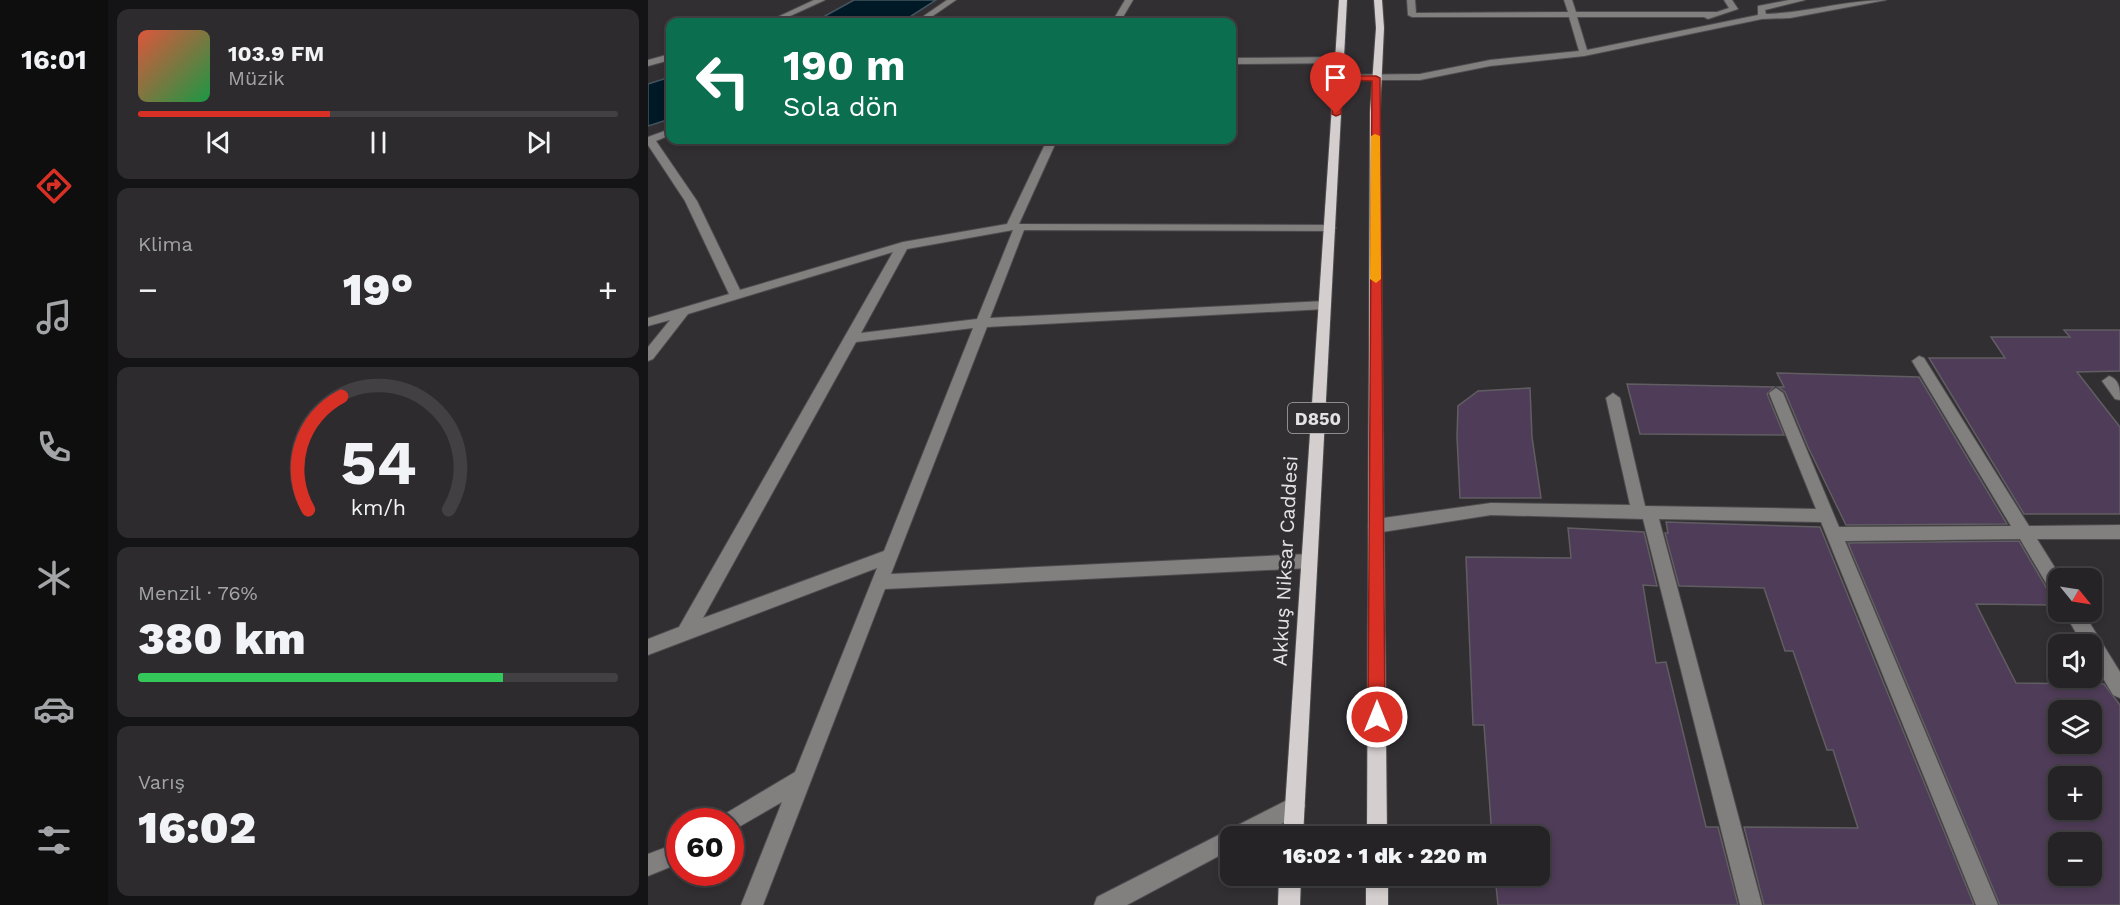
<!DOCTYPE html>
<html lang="tr">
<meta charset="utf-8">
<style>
body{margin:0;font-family:"Work Sans",sans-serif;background:#2d2b2e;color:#f1f3f6;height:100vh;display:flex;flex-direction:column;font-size:22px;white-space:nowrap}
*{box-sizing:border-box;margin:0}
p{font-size:20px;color:#a3a4a7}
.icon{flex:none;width:33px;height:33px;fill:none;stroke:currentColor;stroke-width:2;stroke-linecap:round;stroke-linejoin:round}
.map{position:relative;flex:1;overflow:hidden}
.panel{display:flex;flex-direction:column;gap:9px;padding:9px;background:#141315;width:540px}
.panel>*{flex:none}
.guide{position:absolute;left:18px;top:18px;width:570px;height:126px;border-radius:12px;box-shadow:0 3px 9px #0003,0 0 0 2px #424043;background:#0b6e4f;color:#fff;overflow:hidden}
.needle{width:39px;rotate:120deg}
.fabs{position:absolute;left:1400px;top:568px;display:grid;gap:12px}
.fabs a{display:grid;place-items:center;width:54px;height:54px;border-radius:12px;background:#252326;box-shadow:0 3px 9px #0003,0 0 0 2px #424043;font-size:30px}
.speed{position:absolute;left:18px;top:808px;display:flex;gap:12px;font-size:30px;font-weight:700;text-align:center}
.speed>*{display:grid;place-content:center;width:78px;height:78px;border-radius:50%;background:#252326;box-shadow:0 3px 9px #0003,0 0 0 2px #424043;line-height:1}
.speed .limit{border:9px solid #d22;background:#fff;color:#111}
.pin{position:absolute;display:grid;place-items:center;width:51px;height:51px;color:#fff;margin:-62px -26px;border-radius:50% 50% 50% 0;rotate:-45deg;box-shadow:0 0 6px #0007}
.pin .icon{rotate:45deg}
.me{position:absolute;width:66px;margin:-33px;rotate:0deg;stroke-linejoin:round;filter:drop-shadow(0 0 4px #0008)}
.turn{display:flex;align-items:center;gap:21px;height:126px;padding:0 18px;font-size:27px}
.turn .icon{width:78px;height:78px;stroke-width:2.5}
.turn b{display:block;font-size:42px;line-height:51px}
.big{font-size:45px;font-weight:800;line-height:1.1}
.panel .card{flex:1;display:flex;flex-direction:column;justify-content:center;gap:9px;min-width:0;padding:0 21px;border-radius:12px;background:#2d2b2e}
.panel .dial{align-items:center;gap:0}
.dial svg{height:156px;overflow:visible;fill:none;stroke:#424043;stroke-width:7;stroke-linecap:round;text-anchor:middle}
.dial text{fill:#f1f3f6;stroke:none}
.song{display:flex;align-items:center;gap:18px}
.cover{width:72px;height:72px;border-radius:9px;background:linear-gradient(135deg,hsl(10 70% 55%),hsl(140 70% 35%))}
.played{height:6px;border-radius:3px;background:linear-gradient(90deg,#d93025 40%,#424043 40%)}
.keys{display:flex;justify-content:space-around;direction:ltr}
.heat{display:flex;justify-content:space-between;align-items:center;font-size:33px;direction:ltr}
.charge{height:9px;border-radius:4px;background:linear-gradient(90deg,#34c759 76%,#424043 0)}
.trip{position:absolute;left:572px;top:826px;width:330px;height:60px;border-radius:12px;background:#252326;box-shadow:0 3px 9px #0003,0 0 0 2px #424043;font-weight:800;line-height:60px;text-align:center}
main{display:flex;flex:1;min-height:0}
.tab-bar{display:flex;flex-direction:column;width:108px;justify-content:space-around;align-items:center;background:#0f0e0f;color:#a3a4a7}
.tab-bar .icon{width:42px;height:42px}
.tab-bar .current{color:#d93025}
.tab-bar b{font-size:27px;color:#f1f3f6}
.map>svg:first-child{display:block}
</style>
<main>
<nav class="tab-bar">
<b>16:01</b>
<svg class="icon current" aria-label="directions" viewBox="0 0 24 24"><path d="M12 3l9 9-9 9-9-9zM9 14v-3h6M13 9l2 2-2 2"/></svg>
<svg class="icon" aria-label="music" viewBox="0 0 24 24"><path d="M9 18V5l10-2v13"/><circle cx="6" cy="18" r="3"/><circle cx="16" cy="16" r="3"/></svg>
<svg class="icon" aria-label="phone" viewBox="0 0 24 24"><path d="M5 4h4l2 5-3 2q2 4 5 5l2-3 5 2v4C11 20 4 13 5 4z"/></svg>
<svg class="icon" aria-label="climate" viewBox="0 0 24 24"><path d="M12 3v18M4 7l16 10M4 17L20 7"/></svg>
<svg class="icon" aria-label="car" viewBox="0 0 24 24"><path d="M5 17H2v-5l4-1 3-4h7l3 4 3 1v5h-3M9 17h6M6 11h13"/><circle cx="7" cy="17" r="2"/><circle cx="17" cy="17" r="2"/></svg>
<svg class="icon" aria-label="filters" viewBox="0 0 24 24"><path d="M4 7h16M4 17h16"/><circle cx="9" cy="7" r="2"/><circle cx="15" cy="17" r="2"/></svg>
</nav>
<section class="panel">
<div class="card">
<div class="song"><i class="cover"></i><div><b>103.9 FM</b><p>Müzik</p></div></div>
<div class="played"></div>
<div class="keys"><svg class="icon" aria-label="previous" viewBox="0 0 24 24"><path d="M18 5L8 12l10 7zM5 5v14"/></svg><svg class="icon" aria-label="pause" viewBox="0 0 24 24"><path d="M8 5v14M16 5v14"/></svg><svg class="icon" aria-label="next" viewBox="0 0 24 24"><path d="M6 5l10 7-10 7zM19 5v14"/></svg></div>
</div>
<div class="card"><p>Klima</p>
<div class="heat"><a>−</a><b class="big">19°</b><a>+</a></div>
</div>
<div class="card dial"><svg viewBox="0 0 100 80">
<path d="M14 69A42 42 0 1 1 86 69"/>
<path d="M14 69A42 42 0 0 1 31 11" stroke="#d93025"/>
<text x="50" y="56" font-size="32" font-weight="700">54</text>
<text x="50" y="72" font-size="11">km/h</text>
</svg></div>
<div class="card"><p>Menzil · 76%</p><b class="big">380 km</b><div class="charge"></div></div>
<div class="card"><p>Varış</p><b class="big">16:02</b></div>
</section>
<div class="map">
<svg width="1472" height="905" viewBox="0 0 1472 905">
<rect width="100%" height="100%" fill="#312f32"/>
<g fill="#001926" stroke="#44555f" stroke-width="1.5">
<path d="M206,0H288L254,22H166Z"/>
<path d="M22,77V119L0,126V84Z"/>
</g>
<g fill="#4f3c58" stroke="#605e62" stroke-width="1.5" fill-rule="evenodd">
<path d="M1416,330H1472V371L1429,372L1472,427V514H1376L1281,358H1357L1343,337H1422Z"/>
<path d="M1129,373L1271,377L1359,524L1198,525L1160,447L1137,392L1130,387H1136Z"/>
<path d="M979,384L1126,387L1119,394L1136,435L992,434Z"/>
<path d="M882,388L884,437L893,498H812L809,437L810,406L830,391Z"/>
<path d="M1018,522L1172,527L1326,905H1116L1096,827L1210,828L1185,750H1179L1145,651H1137L1116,588L1031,586L1017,533H1020Z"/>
<path d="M920,528L996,532L1009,586L995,585L1008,663L1018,662L1058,827H1070L1090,905H850L847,876H891V837H844L836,725H825L818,557L923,558Z"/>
<path d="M1371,541L1402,594L1408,597L1410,605L1328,604L1368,683L1456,684L1472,705V905H1352L1200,543ZM1410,711H1443V744H1410ZM1410,777H1443V810H1410ZM1410,843H1443V876H1410Z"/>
</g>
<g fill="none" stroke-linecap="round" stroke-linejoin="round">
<g stroke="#4e4c4e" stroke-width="2">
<g id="minor">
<path d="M166,0H177L129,22H119Z"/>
<path d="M299,0H308L276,22H267Z"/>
<path d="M477,0H485L472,22H464Z"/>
<path d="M759,0H767L768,13L920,12L916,0H924L928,12H1069L1081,8L1076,0H1084L1090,9L1060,19L1056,17H929L939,50L1110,15V6L1141,0H1157L1117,10L1118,14C1158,13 1198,0 1238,0L1142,18L1114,19L936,56L842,66L772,80H687L685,78L690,75L772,74L842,60L931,51L921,17H764L760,15Z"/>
<path d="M22,54V60L0,66V60Z"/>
<path d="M584,58L692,57L696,60L692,63L584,64Z"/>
<path d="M22,129V135L8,141L49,201L92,290L255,242L359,224L399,140H409L371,224L682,225L688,228L682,231L376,230L342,318L677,301L683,305L677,309L339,327L243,574L661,554L667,556L669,561L667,566L661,568L237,589L115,905H93L134,802L82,832V822H72L75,815L147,772L229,568L0,655V639L31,627L245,252L40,314L5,359L0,361V347L22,320L0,326V318L81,294L37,201L0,145V137ZM365,230L329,319L213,333L259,249ZM325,328L236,551L55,618L208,342Z"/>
<path d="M1271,356L1276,358L1381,526L1472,525V539H1389L1414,579H1410V595L1404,593L1372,539L1197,541L1350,905H1328L1173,522L1011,519L1114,905H1092L995,519L843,515L728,533L722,531L720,526L722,521L728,519L843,503L982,505L958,398L965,393L972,398L997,506L1168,509L1121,393L1128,388L1135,393L1191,527L1363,526L1264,361Z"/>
<path d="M1461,376C1472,380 1472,390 1472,400L1467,399L1454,381Z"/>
<path d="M1416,612H1435L1472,672V698L1465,695L1443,658V645H1435Z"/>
<path d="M647,796L654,799L657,806L654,813L609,837H582V850L479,905H446L449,897Z"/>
<path d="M32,842V863L0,876V854Z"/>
</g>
</g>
<g stroke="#4e4c4e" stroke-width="2">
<g id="major">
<path d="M691,0H699L655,837H635Z"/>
<path d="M726,0H734L736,28L732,112L739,837H719L722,112L728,28Z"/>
<path d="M631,876H653L652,905H630Z"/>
<rect x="718" y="876" width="22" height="29"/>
</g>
</g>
<use href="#minor" fill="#827f7f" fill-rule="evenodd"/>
<use href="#major" fill="#d4cfce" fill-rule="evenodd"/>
</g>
<path fill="#d93025" stroke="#8d1f18" stroke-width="1.5" d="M687,76H728L732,78L737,717L735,723L729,726L722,723L720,717L724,81L695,80L693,114L688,116L684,114Z"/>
<path fill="#f59e0b" d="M727,134L732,136L733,279L728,283L722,279L723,136Z"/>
<g text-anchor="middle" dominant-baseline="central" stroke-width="6" stroke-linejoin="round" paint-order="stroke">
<rect fill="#312f32" stroke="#aeacaf" stroke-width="1.5" x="640" y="403" width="60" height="30" rx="4.5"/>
<g font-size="18" font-weight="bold" fill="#e4e2e4">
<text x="670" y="418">D850</text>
</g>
<g font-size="20" fill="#e4e2e4" stroke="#312f32">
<text transform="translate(637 561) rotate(-87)">Akkuş Niksar Caddesi</text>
</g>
</g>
</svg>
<div class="fabs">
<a><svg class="needle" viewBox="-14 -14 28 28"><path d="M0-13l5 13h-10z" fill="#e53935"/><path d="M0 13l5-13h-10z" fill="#a3a4a7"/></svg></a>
<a><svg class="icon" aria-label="sound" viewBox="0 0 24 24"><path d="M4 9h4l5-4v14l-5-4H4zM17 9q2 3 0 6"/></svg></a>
<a><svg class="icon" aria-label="layers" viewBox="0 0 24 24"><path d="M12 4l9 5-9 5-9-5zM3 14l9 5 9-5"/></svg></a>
<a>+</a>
<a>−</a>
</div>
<div class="speed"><div class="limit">60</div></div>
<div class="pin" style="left:688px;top:114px;background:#d93025"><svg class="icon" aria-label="arrive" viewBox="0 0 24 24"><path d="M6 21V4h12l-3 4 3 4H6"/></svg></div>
<svg class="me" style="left:729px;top:717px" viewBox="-20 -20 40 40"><circle r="17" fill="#d93025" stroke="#fff" stroke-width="3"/><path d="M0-11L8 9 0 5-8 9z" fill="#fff"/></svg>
<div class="trip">16:02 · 1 dk · 220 m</div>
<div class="guide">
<div class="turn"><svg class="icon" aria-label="left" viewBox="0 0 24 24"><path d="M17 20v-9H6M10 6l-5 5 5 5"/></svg><div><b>190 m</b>Sola dön</div></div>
</div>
</div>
</main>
